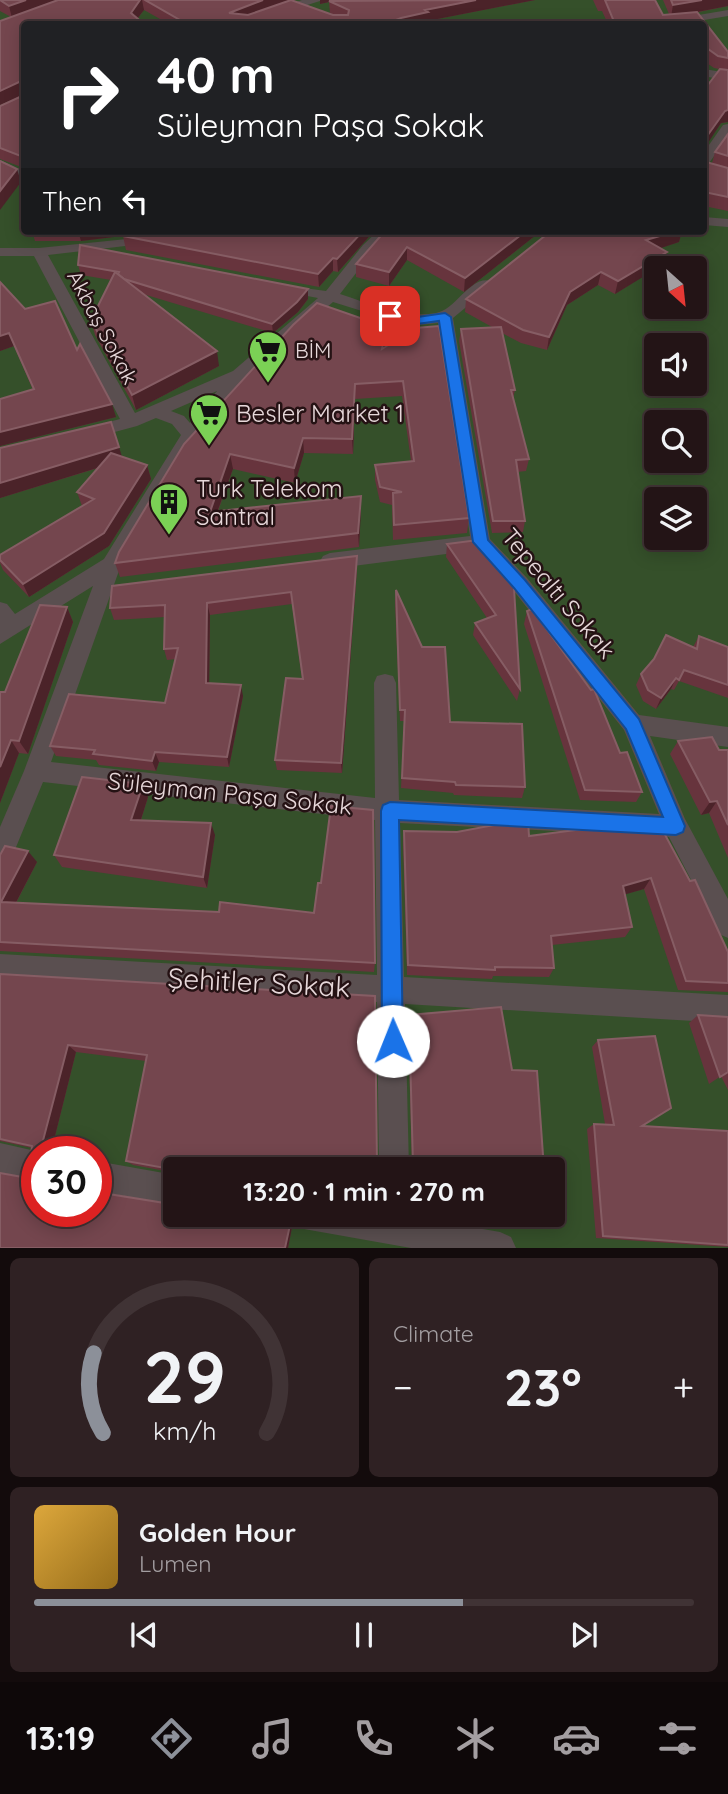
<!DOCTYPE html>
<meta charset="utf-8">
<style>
body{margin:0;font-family:Quicksand,sans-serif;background:#2f2123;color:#f1f3f6;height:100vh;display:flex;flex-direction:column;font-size:26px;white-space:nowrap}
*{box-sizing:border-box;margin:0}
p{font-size:23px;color:#a39ea1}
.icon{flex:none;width:38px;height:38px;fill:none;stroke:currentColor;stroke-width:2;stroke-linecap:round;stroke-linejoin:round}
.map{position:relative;height:1248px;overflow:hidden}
.details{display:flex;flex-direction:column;gap:10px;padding:10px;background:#130b0c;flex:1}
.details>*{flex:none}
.hud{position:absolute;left:21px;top:21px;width:686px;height:214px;border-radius:7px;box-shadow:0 4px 18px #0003,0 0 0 2px #403335;background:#202124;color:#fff;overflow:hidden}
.needle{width:46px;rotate:153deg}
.fabs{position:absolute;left:644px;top:256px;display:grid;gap:14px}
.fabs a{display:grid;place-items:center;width:63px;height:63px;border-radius:7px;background:#231416;box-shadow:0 4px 18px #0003,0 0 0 2px #403335;font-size:35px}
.speed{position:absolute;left:21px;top:1136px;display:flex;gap:14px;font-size:35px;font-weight:700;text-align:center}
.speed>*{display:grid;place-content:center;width:91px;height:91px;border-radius:50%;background:#231416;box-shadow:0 4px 18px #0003,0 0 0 2px #403335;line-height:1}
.speed .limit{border:10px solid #d22;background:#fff;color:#111}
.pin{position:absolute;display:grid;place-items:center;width:60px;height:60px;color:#fff;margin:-30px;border-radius:14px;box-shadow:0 4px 10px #0006}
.me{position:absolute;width:77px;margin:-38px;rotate:359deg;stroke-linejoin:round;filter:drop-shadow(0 0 5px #0008)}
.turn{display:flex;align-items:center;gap:24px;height:147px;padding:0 21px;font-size:32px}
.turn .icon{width:91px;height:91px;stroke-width:2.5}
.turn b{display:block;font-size:49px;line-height:60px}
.then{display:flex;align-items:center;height:66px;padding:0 21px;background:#0003;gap:14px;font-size:26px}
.big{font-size:52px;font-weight:700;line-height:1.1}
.details .widget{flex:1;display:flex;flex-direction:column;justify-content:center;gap:10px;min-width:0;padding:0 24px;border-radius:10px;background:#2f2123}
.details .dial{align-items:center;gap:0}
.dial svg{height:182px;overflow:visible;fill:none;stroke:#403335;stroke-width:7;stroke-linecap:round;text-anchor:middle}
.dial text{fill:#f1f3f6;stroke:none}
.song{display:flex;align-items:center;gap:21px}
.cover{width:84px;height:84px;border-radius:10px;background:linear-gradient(135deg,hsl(40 70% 55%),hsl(40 70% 35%))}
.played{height:7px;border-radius:4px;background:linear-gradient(90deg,#8c9099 65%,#403335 65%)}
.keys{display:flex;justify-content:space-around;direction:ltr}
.heat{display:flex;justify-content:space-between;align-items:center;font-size:38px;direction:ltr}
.details .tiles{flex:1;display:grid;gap:10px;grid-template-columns:1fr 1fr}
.widget:last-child{grid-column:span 2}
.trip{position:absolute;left:163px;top:1157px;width:402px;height:70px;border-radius:7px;background:#231416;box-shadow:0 4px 18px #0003,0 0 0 2px #403335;font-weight:700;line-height:70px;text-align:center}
.menu{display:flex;height:112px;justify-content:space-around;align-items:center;background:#0e0809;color:#a39ea1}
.menu .icon{width:49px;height:49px}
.menu .selected{color:#8c9099}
.menu b{font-size:32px;color:#f1f3f6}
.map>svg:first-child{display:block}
</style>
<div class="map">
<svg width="728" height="1248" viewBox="0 0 728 1248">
<rect width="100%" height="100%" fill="#2f1b1e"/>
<path fill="#35502a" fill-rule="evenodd" d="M0,0H728V1248H0ZM24,24H704V231H24ZM656,268H695V306H656ZM656,345H695V383H656ZM656,422H695V460H656ZM656,499H695V537H656ZM37,1152H96V1211H37ZM175,1169H553V1214H175Z"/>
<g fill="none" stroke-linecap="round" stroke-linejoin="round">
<g fill="#5a4f50" fill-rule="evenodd">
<path d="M302,0H323L248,24H233Z"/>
<path d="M728,10V16L680,24L669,22L675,19Z"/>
<path d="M704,69L728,73V81L704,76Z"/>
<path d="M728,124V137L709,163L704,164V152L723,125Z"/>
<path d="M0,160L24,171V180L0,169Z"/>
<path d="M704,217L728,219V227L704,225Z"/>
<path d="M378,231H393L373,251L340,294C371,304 403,319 436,313C456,310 470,275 491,281L494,284L453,318L490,539L527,578L639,715L728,727V747L650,736L685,819L728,899V938L719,934L669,837L400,823L404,977L728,995V1023L405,1004L409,1169H379L377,1002L0,980V954L377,975L375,820L43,782L9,864L0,868V827L24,771L93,586L0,644V602L7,604L15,614L104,559L181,435L172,424L156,418L137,426L85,440L79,438L76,434L79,430L120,419L34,256H0V248H39L156,236L158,239L156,242L151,243L48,255L135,413L233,371L318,298L275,290L272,287L275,284L326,291L363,245ZM333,302L410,326L438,323L470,536L330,553L323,556L320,561L323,566L330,569L477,550L513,590L624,730L659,814L399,800L396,683L393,676L385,674L377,676L374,683L375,798L51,762L121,565L173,477L196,439L246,378ZM217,391L190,423L184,416L171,411Z"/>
<path d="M0,1143L40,1152H37V1180L0,1173Z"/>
<path d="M96,1161L175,1175V1205L96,1191Z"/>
<path d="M289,1214H396L500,1232L511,1237L516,1248H411L304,1229L293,1225Z"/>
</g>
</g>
<g fill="#67343d" fill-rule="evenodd">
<path d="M0,0H295L293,1L334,15L330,13L329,2L320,4V0H535L427,21V24H169L144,10L137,19L24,24V168L0,159V106L22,95L0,105L11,17L0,11Z"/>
<path d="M593,0H655L663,15L669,14L663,0H728V6L694,13L728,52V122L721,123L705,146L706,162L712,163L715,152L728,134V211L704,206V90L719,69L714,68L704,61V24H608L602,11H598Z"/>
<path d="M32,231H162L81,241H35Z"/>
<path d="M166,231H374L338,272L333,271L319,287L126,250L123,236Z"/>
<path d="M385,231H541L464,292L407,260L389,286L356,277V264Z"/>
<path d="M551,231H682L679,242L660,248L667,252L663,265L659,268H656L615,294L598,285L567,305L547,350L521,343L502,333L515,390L513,399L529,459L526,471L517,472L525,521L523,532L492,533L459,341L461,329L492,327L465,312L466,299Z"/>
<path d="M78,265L308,289V299L298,312L273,333L143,294L219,366L136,410L95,335L91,320L111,280L81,275Z"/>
<path d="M25,309L77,350L116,417L0,446V399L33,390L14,346L0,351Z"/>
<path d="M363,319L390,326L386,347L415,328L469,518L467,533L393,540L392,505L380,502L375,480V465L411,461L402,396L355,399L353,454L304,453L295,483L233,469L218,511L361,496L359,547L120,577L115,563Z"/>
<path d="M0,448L122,457L147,465L151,479L109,546L29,597L3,570L0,563V555L82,506L77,492L98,468L0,498Z"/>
<path d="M447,544L514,588L520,689L517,701L473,635L475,623L487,618L446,557Z"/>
<path d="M357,568L342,773L277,770L275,760L302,679L292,604L210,615L209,683L243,696L229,767L159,762L156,771L99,765L96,760L56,756L50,746L165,703L176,659L167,660L164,649L165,617L114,620L110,608Z"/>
<path d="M396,590L450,722L525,787L522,798L454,795L453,793L401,788L404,721H400L395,602Z"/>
<path d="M67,607L73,622L28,754L19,753L0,803V692H5Z"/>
<path d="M527,611L620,753L642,792L636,802L580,800L524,624Z"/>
<path d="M699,636L728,647V698L679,681L674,690L671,689L656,709L643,701L636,685L641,674L693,647Z"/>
<path d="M678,741L719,750H728V858L709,813L701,815L670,754Z"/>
<path d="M148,797L141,820L215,835L207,888L62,867L54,855Z"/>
<path d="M598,824L658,831L728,952V992L678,990L644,889L625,894L632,927L625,937L552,945L554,968L549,977L493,976L492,979L407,975L403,843L404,831L529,836L596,828Z"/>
<path d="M0,855L37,862L16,903L375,963L374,972L0,951Z"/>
<path d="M0,974L377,1165L379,1168H410L412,1166L408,1023L409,1015L512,1070L544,1169H175V1214H288L292,1227L288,1248H0L28,1178L32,1148L0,1141ZM76,1052L146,1061L126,1161L133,1165L171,1172V1204L37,1211V1152H51Z"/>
<path d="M698,1015L728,1017V1090L721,1076L709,1084L689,1023Z"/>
<path d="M598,1040L642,1126L728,1131V1247L596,1238L587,1129L594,1124H605L592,1047Z"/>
<path d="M416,1214H547V1218L541,1220Z"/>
</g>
<g fill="#4b2329">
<path d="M26,0H61L12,18L9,6Z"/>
<path d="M140,0H142L144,10L133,24L131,13Z"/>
<path d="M263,0H295L230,24L229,13Z"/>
<path d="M320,0H345L329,1V2L320,4Z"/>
<path d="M476,0H535L427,21V24H386L401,18L425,10Z"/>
<path d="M702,0H728V6L671,17L673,5Z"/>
<path d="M19,82L23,95L0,105V91Z"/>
<path d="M728,110V122L721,123L704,149L705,139L725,111Z"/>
<path d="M17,169L21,182L0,210V191Z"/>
<path d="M78,231H162L81,241Z"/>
<path d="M363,231H374L338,272L337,259Z"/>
<path d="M526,231H541L464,292L465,278Z"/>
<path d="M677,231H682L679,242L643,254L646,240Z"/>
<path d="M407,247V260L389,286V272Z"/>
<path d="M667,252L663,265L659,268H656V269L615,294L618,281Z"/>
<path d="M333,258V271L319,287L318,274Z"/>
<path d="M601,272L598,285L567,305L547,350L549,337L570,292Z"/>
<path d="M308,289V299L298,312L273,333L272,324Z"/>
<path d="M390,311V326L382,364V349Z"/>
<path d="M9,333L14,346L0,351V336Z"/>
<path d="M217,351L219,366L136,410L132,395Z"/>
<path d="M355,384V399L353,454L352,439Z"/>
<path d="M112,404L116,417L0,446V432Z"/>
<path d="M303,438L304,453L295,483L294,468Z"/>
<path d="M119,447L123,460L0,498V483Z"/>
<path d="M230,454L233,469L212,526L210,512Z"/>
<path d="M147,465L151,479L109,546L29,597L23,584Z"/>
<path d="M361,496V511L359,547L358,533Z"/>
<path d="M357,556V568L342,773L341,763Z"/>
<path d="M207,603L210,615L209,694L206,683Z"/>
<path d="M67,607L73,622L28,754L19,741Z"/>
<path d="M676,678L671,689L656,709L661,698Z"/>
<path d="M241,685L243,696L229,767L227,757Z"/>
<path d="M11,740L19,753L0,803V767Z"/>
<path d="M155,752L159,762L156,771L152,761Z"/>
<path d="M143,784L148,797L137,832L131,820Z"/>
<path d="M717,801L709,813L701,815L710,802Z"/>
<path d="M211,823L215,835L207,888L203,877Z"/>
<path d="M28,851L37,862L11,912L1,902Z"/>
<path d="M651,878L644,889L616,897L623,886Z"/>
<path d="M68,1045L76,1052L51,1152H40Z"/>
<path d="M286,1214H288L292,1227L288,1248H285Z"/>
</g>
<g fill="#74464e" stroke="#865d64" stroke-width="2" fill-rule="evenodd">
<path d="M0,0H26L9,6Z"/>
<path d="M58,0H140L131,13L144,24H24V159L23,161L21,156L0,148V106L22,96L23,85L19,82L0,91V21Z"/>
<path d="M145,0H263L229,13L248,15L291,0L333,15H348L349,10L329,1L476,0L425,10L428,12L401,18L386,24H187Z"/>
<path d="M605,0H655L663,15L697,12L728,52V58L718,56L704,46V24H671L669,23V24H615Z"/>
<path d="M671,0H702L673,5Z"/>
<path d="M720,69L728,70V110L725,111L705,139L706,162L728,168V197L704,192V90Z"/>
<path d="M728,134V156L715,152Z"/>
<path d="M0,161L17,169L0,191Z"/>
<path d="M166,231H363L337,259L333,258L318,274L123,236Z"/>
<path d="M385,231H526L465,278L407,247L389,272L356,264Z"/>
<path d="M551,231H677L646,240L667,252L618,281L601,272L570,292L549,337L523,330L466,299Z"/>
<path d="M80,245L308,289L297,302L272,324L124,279L118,274L119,272L78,265Z"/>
<path d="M115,272L217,351L132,395L91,320Z"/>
<path d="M0,282L25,309L55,301L77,350L80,344L112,404L0,432V399L34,389L9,333L0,336Z"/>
<path d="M317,303L363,319L365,309L390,311L382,349L415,328L439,326L469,518L394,525L393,493L402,492L380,487L375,465L414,461L403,381L355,384L352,439L303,438L294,468L230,454L210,512L361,496L358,533L115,563L119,552L184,444L293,325Z"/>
<path d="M501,327L515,390H511L529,459L516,460L525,521H493L461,329Z"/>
<path d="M111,422L119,447L0,483V448Z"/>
<path d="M111,453L147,465L104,533L23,584L0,560V555L94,499L77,492Z"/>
<path d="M478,540L514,588L520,689L475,623L496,615L447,544Z"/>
<path d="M357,556L341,763L275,760L286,678L303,679L291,592L207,603L206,683L241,685L227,757L155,752L152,761L93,754L95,750L50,746L69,694L165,703L178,648L164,649L165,605L110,608L112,586Z"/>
<path d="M396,590L422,647H445L450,722L522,724L525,787L456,785L455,782L402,778L405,710H400Z"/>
<path d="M40,605L67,607L19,741L11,740L0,767V692H5Z"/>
<path d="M532,609L591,690L594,689L620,753L627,752L642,792L585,790L527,611Z"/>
<path d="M666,635L697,649L699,636L728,647V685L684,670L679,680L676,678L661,698L648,690L641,674L654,659Z"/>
<path d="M712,737L719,750H728V825L717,801L710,802L678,741Z"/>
<path d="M82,777L143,784L131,820L211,823L203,877L54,855Z"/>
<path d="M331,806L373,810L375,963L0,942V855L5,846L28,851L1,902L219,912L220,902L314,913L318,883H321Z"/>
<path d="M520,820H528L529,836L599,827L598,824L656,827L658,831H663L690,881L695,880L728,952V983L686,981L651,878L623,886L632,927L551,936L554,968L495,967V970L408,965L404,831L457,832Z"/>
<path d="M0,974L375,996L377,1165L379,1168H410L413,1165L409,1015L501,1007L512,1070L537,1071L544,1169H175V1214H286L290,1225L285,1248H0V1173L28,1178L32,1146L0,1139ZM68,1045L147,1055L126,1161L171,1169V1204L96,1192V1211H37V1152H40Z"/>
<path d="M698,1015L728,1017V1072L720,1077Z"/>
<path d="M655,1036L671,1108L642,1126L728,1131V1245L603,1236L594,1124L614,1125L598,1040Z"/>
<path d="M475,1214H547V1218Z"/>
</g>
<path fill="#1a73e8" stroke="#114b97" stroke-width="2" d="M390,312L411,318L445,313L451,317L488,540L525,580L639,719L685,826L683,832L676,835L399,820L403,1041L400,1048L393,1051L385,1048L382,1041L381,811L383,805L390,802L663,817L626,729L514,588L473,542L439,321L410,325L386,318L384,316Z"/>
<defs>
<g id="supermarket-pin" transform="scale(2.0125)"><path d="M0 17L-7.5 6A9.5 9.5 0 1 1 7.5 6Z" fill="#7bd155" stroke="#251214"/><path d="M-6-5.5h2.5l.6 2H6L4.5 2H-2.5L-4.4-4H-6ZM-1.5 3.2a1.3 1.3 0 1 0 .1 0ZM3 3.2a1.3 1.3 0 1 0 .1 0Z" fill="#111"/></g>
<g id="building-pin" transform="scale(2.0125)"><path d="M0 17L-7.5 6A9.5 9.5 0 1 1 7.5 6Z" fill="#7bd155" stroke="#251214"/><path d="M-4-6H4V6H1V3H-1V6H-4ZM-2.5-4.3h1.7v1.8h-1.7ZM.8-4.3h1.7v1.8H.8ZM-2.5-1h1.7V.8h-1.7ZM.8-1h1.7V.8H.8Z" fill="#111"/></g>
</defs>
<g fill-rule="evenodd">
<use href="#supermarket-pin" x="268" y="350"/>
<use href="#supermarket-pin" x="209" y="413"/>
<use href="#building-pin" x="169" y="502"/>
</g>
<g text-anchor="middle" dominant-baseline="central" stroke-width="5" stroke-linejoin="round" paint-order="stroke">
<g font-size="21" fill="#e7d8da" stroke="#251214">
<text transform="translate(103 327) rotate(62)">Akbaş Sokak</text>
</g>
<g font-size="21" fill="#e7d8da" stroke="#251214" text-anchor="start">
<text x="295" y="350">BİM</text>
</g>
<g font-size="24" fill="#e7d8da" stroke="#251214" text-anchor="start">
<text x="236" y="413">Besler Market 1</text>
<text x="196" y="488">Turk Telekom<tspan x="196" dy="28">Santral</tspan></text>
</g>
<g font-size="24" fill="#e7d8da" stroke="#251214">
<text transform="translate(559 593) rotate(50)">Tepealtı Sokak</text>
<text transform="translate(230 793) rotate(6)">Süleyman Paşa Sokak</text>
</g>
<g font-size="28" fill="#e7d8da" stroke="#251214">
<text transform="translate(259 982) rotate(3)">Şehitler Sokak</text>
</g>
</g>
</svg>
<div class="fabs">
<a><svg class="needle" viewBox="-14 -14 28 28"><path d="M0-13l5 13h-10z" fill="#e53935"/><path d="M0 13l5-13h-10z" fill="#a39ea1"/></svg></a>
<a><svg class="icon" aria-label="sound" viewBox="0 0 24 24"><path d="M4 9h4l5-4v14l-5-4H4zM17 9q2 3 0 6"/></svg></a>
<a><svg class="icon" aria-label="search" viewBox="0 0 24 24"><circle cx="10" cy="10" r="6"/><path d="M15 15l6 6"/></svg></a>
<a><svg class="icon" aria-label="layers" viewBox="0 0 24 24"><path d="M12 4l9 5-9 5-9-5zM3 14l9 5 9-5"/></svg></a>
</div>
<div class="speed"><div class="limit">30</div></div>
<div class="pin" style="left:390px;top:316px;background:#d93025"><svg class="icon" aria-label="arrive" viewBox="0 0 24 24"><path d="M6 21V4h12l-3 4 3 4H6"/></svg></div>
<svg class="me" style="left:393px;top:1041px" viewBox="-20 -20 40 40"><circle r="19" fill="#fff"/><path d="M0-13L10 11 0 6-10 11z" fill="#1a73e8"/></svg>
<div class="trip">13:20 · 1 min · 270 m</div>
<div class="hud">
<div class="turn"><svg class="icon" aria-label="right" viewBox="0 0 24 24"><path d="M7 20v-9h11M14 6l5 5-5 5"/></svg><div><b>40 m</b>Süleyman Paşa Sokak</div></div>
<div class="then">Then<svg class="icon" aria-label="left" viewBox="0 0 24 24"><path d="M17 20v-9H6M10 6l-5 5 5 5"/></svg></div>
</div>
</div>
<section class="details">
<div class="tiles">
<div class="widget dial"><svg viewBox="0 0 100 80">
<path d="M14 69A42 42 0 1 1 86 69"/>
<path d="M14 69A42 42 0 0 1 10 34" stroke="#8c9099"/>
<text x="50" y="56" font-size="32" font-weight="700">29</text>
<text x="50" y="72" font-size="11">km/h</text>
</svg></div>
<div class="widget"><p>Climate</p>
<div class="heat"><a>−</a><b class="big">23°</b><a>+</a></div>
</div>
<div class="widget">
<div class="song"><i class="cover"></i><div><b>Golden Hour</b><p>Lumen</p></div></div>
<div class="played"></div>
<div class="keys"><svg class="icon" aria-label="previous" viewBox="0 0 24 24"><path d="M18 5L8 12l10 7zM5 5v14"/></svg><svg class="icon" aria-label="pause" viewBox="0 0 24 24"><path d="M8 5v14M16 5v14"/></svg><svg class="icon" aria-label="next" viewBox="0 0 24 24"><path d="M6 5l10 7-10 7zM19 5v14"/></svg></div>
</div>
</div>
</section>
<nav class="menu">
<b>13:19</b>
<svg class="icon selected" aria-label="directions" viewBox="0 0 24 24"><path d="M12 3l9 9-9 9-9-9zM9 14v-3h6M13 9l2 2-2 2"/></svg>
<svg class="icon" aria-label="music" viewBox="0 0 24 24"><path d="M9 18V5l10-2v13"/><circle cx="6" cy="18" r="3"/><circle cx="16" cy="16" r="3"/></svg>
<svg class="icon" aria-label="phone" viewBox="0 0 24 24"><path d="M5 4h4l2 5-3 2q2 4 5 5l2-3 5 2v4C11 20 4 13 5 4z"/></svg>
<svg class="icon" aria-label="climate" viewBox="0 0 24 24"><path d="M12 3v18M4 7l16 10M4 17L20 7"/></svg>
<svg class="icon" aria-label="car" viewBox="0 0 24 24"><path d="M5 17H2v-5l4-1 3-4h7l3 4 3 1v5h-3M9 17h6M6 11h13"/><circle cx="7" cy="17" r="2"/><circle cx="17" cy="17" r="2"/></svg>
<svg class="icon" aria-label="filters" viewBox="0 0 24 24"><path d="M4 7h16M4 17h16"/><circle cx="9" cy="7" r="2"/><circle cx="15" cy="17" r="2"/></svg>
</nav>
